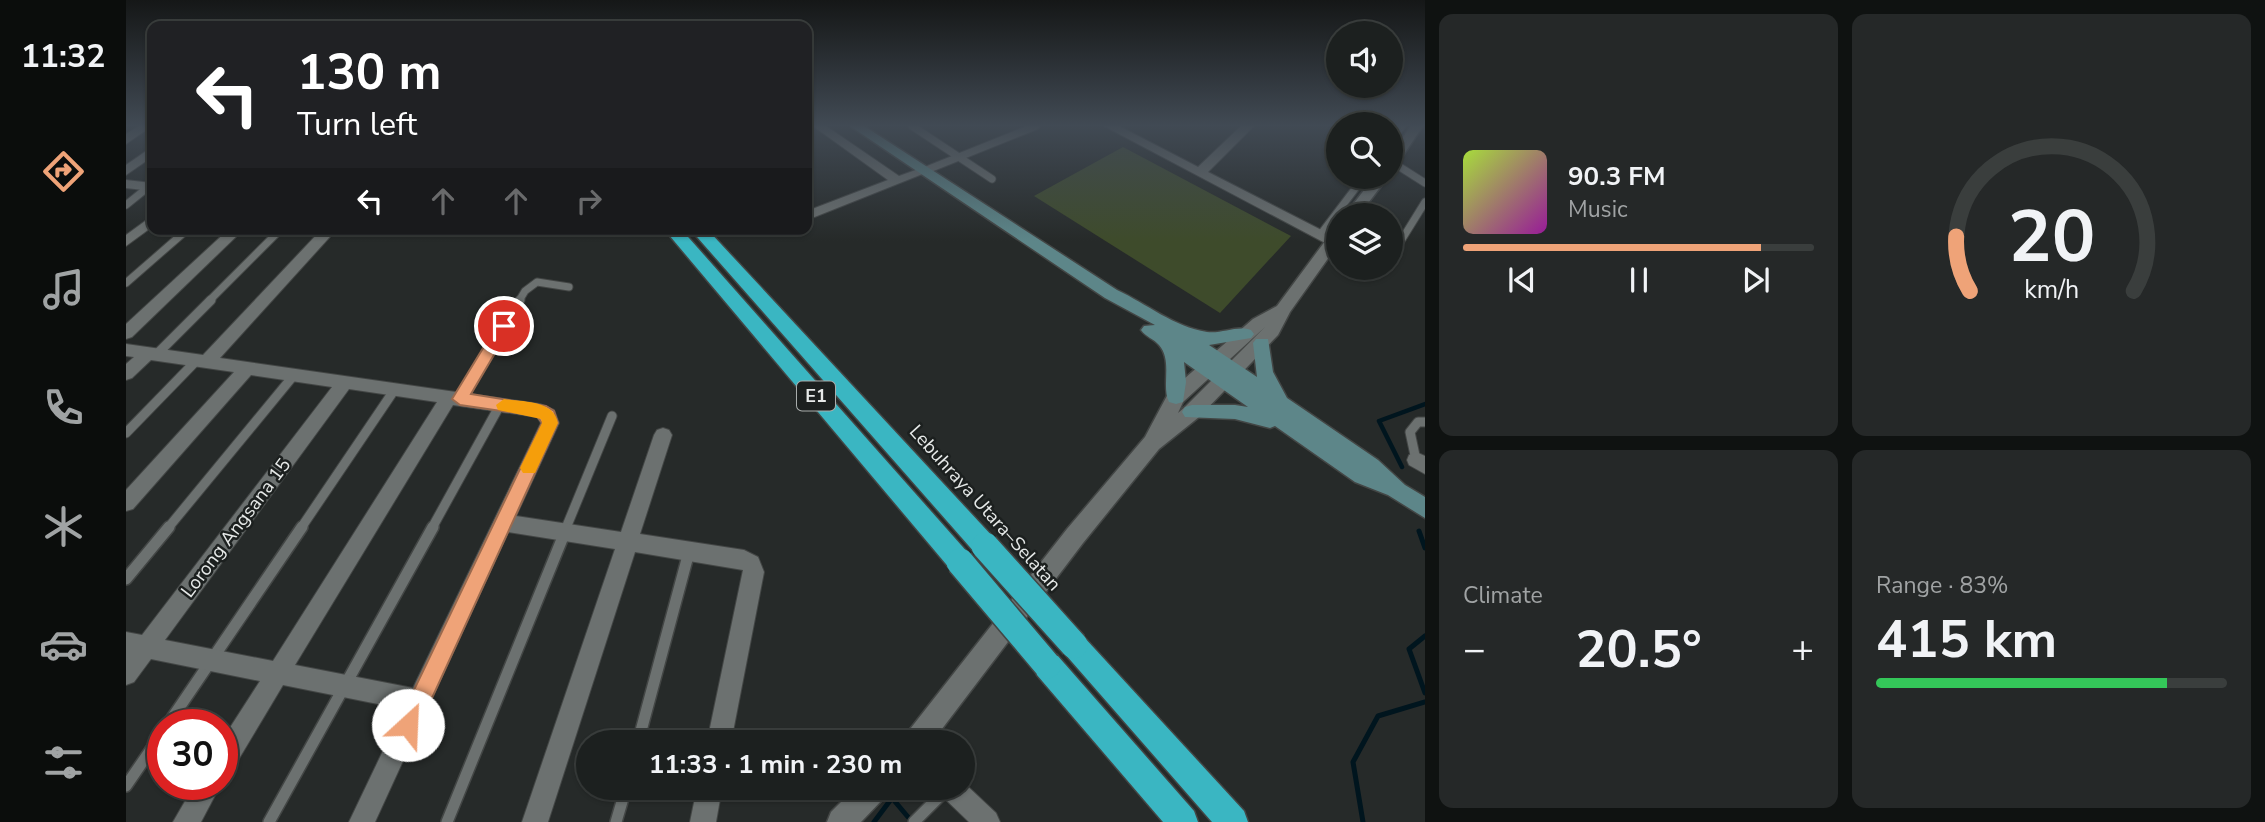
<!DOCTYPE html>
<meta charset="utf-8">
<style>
body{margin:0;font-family:"Nunito Sans",sans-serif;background:#252828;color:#f1f3f6;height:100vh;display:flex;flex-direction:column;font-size:26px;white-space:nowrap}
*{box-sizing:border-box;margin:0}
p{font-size:23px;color:#a0a3a4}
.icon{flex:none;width:38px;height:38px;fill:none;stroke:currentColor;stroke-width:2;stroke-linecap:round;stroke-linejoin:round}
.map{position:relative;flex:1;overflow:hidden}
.details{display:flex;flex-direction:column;gap:14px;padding:14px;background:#0f1211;width:840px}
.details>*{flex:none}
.top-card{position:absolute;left:21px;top:21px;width:665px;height:214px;border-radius:14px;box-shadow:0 2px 5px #0004,0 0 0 2px #3a3e3d;background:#202124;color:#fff;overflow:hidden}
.buttons{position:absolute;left:1200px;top:21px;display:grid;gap:14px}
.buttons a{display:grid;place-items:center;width:77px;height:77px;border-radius:50%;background:#1c201f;box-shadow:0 2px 5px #0004,0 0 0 2px #3a3e3d;font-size:35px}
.speed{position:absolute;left:21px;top:709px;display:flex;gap:14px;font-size:35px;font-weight:700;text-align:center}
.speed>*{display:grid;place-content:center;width:91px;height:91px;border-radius:50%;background:#1c201f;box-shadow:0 2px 5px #0004,0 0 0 2px #3a3e3d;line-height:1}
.speed .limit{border:10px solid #d22;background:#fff;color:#111}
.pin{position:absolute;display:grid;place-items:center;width:60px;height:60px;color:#fff;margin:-30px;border:4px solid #fff;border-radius:50%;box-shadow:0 2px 7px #0007}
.me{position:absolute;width:77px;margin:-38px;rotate:25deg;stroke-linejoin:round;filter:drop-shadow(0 0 5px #0008)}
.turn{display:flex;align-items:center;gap:24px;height:147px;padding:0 35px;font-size:32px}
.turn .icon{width:91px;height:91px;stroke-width:2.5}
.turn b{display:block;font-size:49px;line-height:60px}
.lanes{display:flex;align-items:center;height:66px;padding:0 35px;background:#0003;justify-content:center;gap:35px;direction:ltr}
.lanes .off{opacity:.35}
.big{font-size:52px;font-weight:700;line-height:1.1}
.details .card{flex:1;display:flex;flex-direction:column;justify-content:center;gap:10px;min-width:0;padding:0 24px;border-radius:14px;background:#252828}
.details .dial{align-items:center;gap:0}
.dial svg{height:182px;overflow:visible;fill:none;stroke:#3a3e3d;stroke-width:7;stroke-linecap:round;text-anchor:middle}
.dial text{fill:#f1f3f6;stroke:none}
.song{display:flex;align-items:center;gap:21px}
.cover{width:84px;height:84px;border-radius:10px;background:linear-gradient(135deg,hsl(80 70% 55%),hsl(300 70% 35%))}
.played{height:7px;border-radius:4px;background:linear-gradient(90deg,#efa378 85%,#3a3e3d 85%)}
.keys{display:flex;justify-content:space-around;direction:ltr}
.heat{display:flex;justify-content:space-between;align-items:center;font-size:38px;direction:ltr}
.charge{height:10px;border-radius:5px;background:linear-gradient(90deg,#34c759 83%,#3a3e3d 0)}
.details .tiles{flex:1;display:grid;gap:14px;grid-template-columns:repeat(2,1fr)}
.trip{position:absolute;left:450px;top:730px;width:399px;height:70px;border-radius:35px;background:#1c201f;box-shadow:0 2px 5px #0004,0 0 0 2px #3a3e3d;font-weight:700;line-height:70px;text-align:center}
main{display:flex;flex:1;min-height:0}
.tab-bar{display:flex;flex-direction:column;width:126px;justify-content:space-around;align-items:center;background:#0b0d0c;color:#a0a3a4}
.tab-bar .icon{width:49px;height:49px}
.tab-bar .selected{color:#efa378}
.tab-bar b{font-size:32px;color:#f1f3f6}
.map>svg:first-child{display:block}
</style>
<main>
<nav class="tab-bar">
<b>11:32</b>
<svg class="icon selected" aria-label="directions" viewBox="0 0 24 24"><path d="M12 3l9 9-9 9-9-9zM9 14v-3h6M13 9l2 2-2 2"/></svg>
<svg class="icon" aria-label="music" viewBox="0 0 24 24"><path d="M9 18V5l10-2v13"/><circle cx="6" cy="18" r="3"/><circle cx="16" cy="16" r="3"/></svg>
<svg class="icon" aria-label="phone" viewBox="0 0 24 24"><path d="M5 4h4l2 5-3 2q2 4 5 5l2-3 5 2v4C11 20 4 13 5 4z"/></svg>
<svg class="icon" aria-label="climate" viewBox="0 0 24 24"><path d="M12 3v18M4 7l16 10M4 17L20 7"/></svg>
<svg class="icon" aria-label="car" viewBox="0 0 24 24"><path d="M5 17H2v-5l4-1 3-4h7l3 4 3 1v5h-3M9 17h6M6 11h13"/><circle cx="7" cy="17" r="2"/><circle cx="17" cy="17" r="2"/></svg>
<svg class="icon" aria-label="filters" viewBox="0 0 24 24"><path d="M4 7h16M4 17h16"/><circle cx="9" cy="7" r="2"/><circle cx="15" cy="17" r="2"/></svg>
</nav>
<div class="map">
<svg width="1299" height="822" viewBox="0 0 1299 822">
<rect width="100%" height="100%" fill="#262a29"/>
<path fill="#3e4b2b" d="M997,147L1165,236L1094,313L908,196Z"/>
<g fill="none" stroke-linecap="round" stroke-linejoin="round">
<path stroke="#00151e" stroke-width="4.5" d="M1276,467L1253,421L1299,404"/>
<g stroke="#00151e" stroke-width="5">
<path d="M1293,531L1299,548"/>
<path d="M1299,636L1283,649L1299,693"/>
<path d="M748,822L766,798L782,817"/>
<path d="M1237,822L1227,762L1252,716L1299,702"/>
</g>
<g stroke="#434645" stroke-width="9">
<g id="service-far2">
<path d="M786,126L866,179"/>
<path d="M1265,140L1276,126"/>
<path d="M1266,162L1299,183"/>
<path d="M798,171L910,126"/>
<path d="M0,205L26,184"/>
<path d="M1194,235L1238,177"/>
<path d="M1265,250L1270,249L1299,202"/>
<path d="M0,283L62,229"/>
<path d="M83,301L155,229"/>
<path d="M393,301L399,291L411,282L443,287"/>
</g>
</g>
<g stroke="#434645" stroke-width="11">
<g id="service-far1">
<path d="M30,355L85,300"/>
<path d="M334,399L394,300"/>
<path d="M0,433L70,361"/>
<path d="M1290,460L1284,432L1292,422H1299"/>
<path d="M42,528L168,375"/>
<path d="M175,528L269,389"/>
<path d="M306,528L374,405"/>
<path d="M440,528L486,416"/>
</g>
</g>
<g stroke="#434645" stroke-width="14">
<g id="service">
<path d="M0,579L43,527"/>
<path d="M42,724L176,527"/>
<path d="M512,742L563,552"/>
<path d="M0,786L37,732"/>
<path d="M143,822L307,527"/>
<path d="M321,822L441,527"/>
<path d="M490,822L500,788"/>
<path d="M788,822L822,788"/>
</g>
</g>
<g stroke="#434645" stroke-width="2">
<g id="minor">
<path d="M13,126H26L0,144V134Z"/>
<path d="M687,126H700L773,176L798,167L804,171L681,220V211L762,180Z"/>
<path d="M978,126H993L1072,167L1115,126H1128L1082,172L1211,238L1213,241L1206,245L1201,244Z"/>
<path d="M26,147V157L0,175V165Z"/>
<path d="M0,180L26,183V191L0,188Z"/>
<path d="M26,216V227L0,246V235Z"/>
<path d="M103,229H118L6,337L0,339V324Z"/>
<path d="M196,229H211L94,358L414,404L428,410L433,423L390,516L495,532L528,435L531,430L537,428L543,430L546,435L514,534L618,550L632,557L638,572L605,742H581L617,570L509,552L422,822H396L489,549L382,532L249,822H223L277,709L157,685L105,772L96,775V740L134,681L25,659L8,682L0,685V632L16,635L206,387L125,375L7,509L0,511V490L108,372L25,360L6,378L0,380V364L8,357L0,356V344L77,355ZM223,389L311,402L147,661L39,640ZM327,405L411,417L415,423L287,688L169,665Z"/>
<path d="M1290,452L1299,456V474L1283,465L1281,460L1283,455Z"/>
<path d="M836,781L870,813L874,822H843L817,797L814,788H836Z"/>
<path d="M69,784H95L75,822H47Z"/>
<path d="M571,788H596L590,822H564Z"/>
</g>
</g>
<g stroke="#434645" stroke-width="3">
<g id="tertiary">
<path d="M1285,126H1297L1270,166L1265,167V153Z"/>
<path d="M1248,177H1262L1233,215H1219Z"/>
<path d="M1213,227V243L1164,312L1152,335L1073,417L1033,449L957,543L806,742H777L781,733L941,529L1019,437L1043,392L1127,319L1151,306L1208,229ZM1139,327L1059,407L1052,413L1057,402Z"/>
<path d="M729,788H762L758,798L735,822H701L705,812Z"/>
</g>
</g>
<g stroke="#434645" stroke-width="3">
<path id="secondary" d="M724,126H738L991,290C1021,304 1048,327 1081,332C1096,334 1111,325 1125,330L1128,334L1125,338L1083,345L1131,377L1127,343L1130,339H1142L1147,372L1161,398L1252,460L1279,485L1299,497V518L1262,495L1229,482L1149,426L1144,428L1109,419L1059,417L1056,412L1059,407L1066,405H1109L1122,407L1058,362L1060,382L1057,402L1050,404L1043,402C1035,386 1047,361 1033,345C1028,339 1020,337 1015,330L1018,326L1029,325L979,298Z"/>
</g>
<g stroke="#434645" stroke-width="3">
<g id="motorway">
<path d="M538,229H555L843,554L846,562L843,570L834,573L825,570Z"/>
<path d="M564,229H581L868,538L871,546L868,554L859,557L850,554Z"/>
<path d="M948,632L957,636L1118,811L1122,822H1086L939,654L935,645L939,636Z"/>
<path d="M921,651L931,655L1068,811L1072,822H1037L911,675L907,665L911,655Z"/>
</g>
</g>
<use href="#service-far2" stroke="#6c7170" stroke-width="7"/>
<use href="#service-far1" stroke="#6c7170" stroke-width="9"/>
<use href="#service" stroke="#6c7170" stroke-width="11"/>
<use href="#minor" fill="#6c7170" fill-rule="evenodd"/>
<use href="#tertiary" fill="#6c7170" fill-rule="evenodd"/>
<use href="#secondary" fill="#5d8689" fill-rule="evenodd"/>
<use href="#motorway" fill="#3ab6c2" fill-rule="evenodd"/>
<g stroke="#434645" stroke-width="30" stroke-linecap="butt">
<g id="motorway-bridge">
<path d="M859,546L948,645"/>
<path d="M834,562L921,665"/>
</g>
</g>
<use href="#motorway-bridge" stroke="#3ab6c2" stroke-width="27"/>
</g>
<linearGradient id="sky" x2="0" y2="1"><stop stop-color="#151717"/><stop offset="0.52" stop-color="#414a54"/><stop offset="1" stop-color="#414a54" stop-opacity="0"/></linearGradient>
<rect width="1299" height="241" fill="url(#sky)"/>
<path fill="#efa378" stroke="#9b6a4e" stroke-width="2" d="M378,321L385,326L345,394L420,406L428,411L432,423L290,733L282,736L275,733L272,725L275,717L416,423L411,416L334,405L326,399L373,322Z"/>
<path fill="#f59e0b" d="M378,399C397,402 428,400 432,423L409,473H397L394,468L416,423L415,419L372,410L370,405Z"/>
<g text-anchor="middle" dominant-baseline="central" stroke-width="5" stroke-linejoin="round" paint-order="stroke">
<rect fill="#1c201f" stroke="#a9adac" stroke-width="2" x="671" y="381.5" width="38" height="29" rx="5"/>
<g font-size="18" font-weight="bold" fill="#e6e9e8">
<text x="690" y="396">E1</text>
</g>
<g font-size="19" fill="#e6e9e8" stroke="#1c201f">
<text transform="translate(859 508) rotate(48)">Lebuhraya Utara–Selatan</text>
<text transform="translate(110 528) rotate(-53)">Lorong Angsana 15</text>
</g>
</g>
</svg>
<div class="buttons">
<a><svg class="icon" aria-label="sound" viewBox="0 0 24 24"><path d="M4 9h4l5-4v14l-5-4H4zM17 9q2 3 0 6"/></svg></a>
<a><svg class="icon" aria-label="search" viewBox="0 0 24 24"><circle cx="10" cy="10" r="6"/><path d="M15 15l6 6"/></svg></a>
<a><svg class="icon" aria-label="layers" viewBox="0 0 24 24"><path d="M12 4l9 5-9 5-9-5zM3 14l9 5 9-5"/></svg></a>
</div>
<div class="speed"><div class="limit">30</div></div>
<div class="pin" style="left:378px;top:326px;background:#d93025"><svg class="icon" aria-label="arrive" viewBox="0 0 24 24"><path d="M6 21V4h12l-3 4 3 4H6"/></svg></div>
<svg class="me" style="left:282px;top:725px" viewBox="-20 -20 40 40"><circle r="19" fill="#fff"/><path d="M0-13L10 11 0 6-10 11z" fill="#efa378"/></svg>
<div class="trip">11:33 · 1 min · 230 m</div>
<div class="top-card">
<div class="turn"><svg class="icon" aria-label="left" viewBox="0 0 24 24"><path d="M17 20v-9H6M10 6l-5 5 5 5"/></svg><div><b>130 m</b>Turn left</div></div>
<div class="lanes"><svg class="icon" aria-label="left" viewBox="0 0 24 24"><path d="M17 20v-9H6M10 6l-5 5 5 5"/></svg><svg class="icon off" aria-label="ahead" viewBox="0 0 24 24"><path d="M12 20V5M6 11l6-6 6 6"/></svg><svg class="icon off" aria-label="ahead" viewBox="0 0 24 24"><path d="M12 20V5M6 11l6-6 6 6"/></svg><svg class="icon off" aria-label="right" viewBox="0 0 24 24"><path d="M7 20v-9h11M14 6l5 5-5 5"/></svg></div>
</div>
</div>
<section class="details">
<div class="tiles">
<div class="card">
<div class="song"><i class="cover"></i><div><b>90.3 FM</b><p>Music</p></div></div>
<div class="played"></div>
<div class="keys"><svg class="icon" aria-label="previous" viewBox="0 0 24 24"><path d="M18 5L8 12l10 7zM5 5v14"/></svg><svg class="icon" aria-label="pause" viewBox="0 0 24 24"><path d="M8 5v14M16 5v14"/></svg><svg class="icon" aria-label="next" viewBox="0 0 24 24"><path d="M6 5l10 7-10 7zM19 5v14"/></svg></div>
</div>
<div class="card dial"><svg viewBox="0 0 100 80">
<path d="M14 69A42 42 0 1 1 86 69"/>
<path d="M14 69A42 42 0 0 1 8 45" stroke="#efa378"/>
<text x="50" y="56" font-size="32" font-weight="700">20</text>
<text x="50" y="72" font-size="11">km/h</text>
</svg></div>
<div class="card"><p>Climate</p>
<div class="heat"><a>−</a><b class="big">20.5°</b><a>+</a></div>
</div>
<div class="card"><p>Range · 83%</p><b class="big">415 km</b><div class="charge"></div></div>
</div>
</section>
</main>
